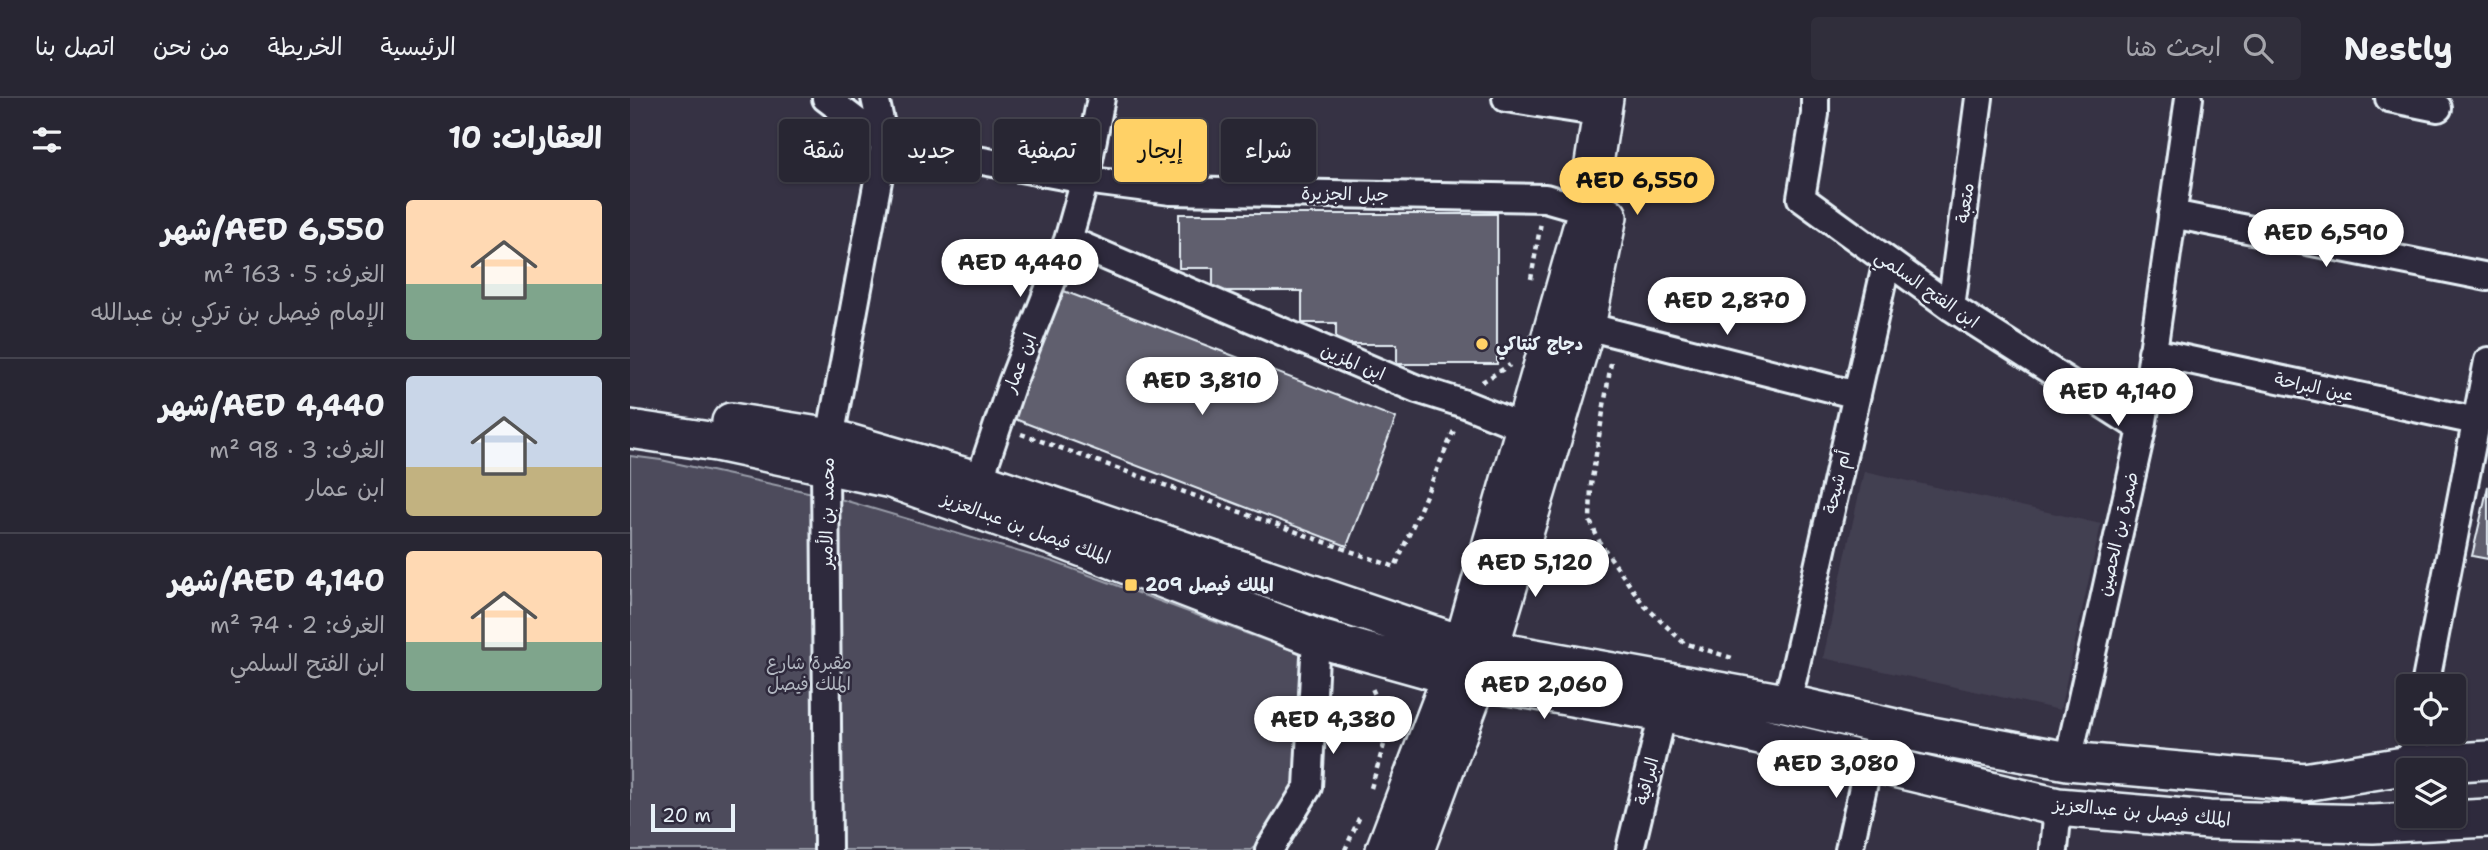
<!DOCTYPE html>
<html lang="ar">
<head>
<meta charset="utf-8">
<style>
	:root { --surface:#282633; --page:#302e3b; --text:#f1f3f6; --muted:#a5a5ac; --line:#44434e; --accent:#ffd166 }
	body { margin:0; font-family:"Shantell Sans","Playpen Sans Arabic",sans-serif; background:var(--page); color:var(--text); direction:rtl; height:100vh; display:flex; flex-direction:column; font-size:26px; white-space:nowrap }
	* { box-sizing:border-box; margin:0 }
	p { font-size:23px; color:var(--muted) }
	.icon { flex:none; width:38px; height:38px; fill:none; stroke:currentColor; stroke-width:2; stroke-linecap:round; stroke-linejoin:round }
	.map { position:relative; flex:1; overflow:hidden; direction:ltr }
	.drawer { display:flex; flex-direction:column; background:var(--surface); width:630px }
	.drawer>* { flex:none }
	.top-card { position:absolute; left:21px; top:21px; width:665px; height:63px; direction:rtl; display:flex; gap:14px }
	.controls { position:absolute; left:1766px; top:576px; display:grid; gap:14px }
	.controls a { display:grid; place-items:center; width:70px; height:70px; border-radius:7px; background:var(--surface); box-shadow:0 2px 5px #0004,0 0 0 2px var(--line); font-size:35px }
	.scale { position:absolute; left:21px; bottom:18px; width:84px; box-sizing:border-box; padding-left:7px; border:4px solid #e8f1f8; border-top:0; font-size:19px; line-height:24px; white-space:nowrap; color:#e8f1f8; -webkit-text-stroke:5px #2f2a3d; paint-order:stroke }
	.price { position:absolute; translate:-50% -60px; padding:0 16px; border-radius:24px; background:#fff; color:#222; font-size:23px; line-height:46px; filter:drop-shadow(0 2px 4px #0008) }
	.price::after { content:''; position:absolute; left:50%; top:42px; width:21px; height:16px; margin-left:-10px; background:inherit; clip-path:polygon(0 0,100% 0,50% 100%) }
	.price.on { background:var(--accent); color:#111 }
	ul { padding:0; list-style:none }
	li { display:flex; align-items:center; gap:21px; height:175px; padding:0 28px }
	li+li { border-top:2px solid var(--line) }
	li span { display:grid; place-items:center; flex:none; width:196px; height:140px; border-radius:7px; color:#555 }
	li>.icon { margin-inline-start:auto }
	span .icon { width:84px; height:84px; fill:#fffc; stroke-width:1 }
	li b { font-size:30px }
	h2 { display:flex; justify-content:space-between; align-items:center; height:84px; padding:0 28px; font-size:30px }
	.chip { padding:0 24px; border-radius:7px; background:var(--surface); box-shadow:0 2px 5px #0004,0 0 0 2px var(--line); font-size:24px; line-height:63px }
	.chip.on { background:var(--accent); color:#111 }
	header { display:flex; align-items:center; gap:42px; box-sizing:border-box; height:98px; padding:0 35px; background:var(--surface); border-bottom:2px solid var(--line) }
	header strong { font-size:33px }
	nav { display:flex; gap:38px; margin-inline-start:auto; font-size:24px }
	.search { width:490px; height:63px; background:var(--page); display:flex; align-items:center; gap:18px; box-sizing:border-box; padding:0 24px; border-radius:7px; color:var(--muted); font-size:26px }
	main { display:flex; flex:1; min-height:0 }
	.map>svg:first-child { display:block }
</style>
</head>
<body>
<header>
<strong>Nestly</strong>
<div class="search"><svg class="icon" aria-label="search" viewBox="0 0 24 24"><circle cx="10" cy="10" r="6"/><path d="M15 15l6 6"/></svg>ابحث هنا</div>
<nav><a>الرئيسية</a><a>الخريطة</a><a>من نحن</a><a>اتصل بنا</a></nav>
</header>
<main>
<div class="map">
<svg width="1858" height="752" viewBox="0 0 1858 752">
	<rect width="100%" height="100%" fill="#363244"/>
	<filter id="ink" filterUnits="userSpaceOnUse"><feTurbulence type="fractalNoise" baseFrequency=".0143" numOctaves="2"/><feDisplacementMap in="SourceGraphic" scale="14" xChannelSelector="R" yChannelSelector="G"/><feConvolveMatrix kernelMatrix="1 2 1 2 8 2 1 2 1" color-interpolation-filters="sRGB"/></filter>
	<g filter="url(#ink)">
		<path fill="#433f51" d="M 1234,373 L 1471,426 L 1430,612 L 1193,560 Z"/>
		<path fill="#4d4b5c" stroke="#9a9eaa" stroke-width="2" d="M 0,358 L 31,362 L 210,401 L 424,464 L 688,562 L 671,703 L 621,752 L 0,752 Z"/>
		<path fill="#605e6e" stroke="#e8f1f8" stroke-width="2" d="M 549,116 L 867,116 L 867,266 L 767,266 L 767,246 L 706,246 L 706,225 L 672,225 L 672,193 L 583,193 L 583,170 L 549,170 Z
			M 426,190 L 766,320 L 717,448 L 377,318 Z
			M 1858,388 L 1858,461 L 1842,458 Z"/>
		<g fill="none" stroke-linecap="round" stroke-linejoin="round">
			<g stroke="#e8f1f8" stroke-width="32">
				<path id="street" d="M 196,0 L 255,45 L 455,82 L 541,93 L 915,100 L 957,112
					M 876,0 L 972,15
					M 1185,0 L 1185,16 L 1171,100 L 1321,209 L 1512,331
					M 1759,0 L 1808,10
					M 1542,116 L 1858,179
					M 438,142 L 787,291 L 835,306 L 895,330
					M 1321,209 L 1349,0
					M 956,228 L 1227,297
					M 1522,254 L 1846,323
					M 344,398 L 382,285 L 438,142 L 455,82 L 471,0
					M 1795,588 L 1858,263
					M 1155,605 L 1163,580 L 1257,163
					M 1438,663 L 1512,331 L 1559,0
					M 1780,667 L 1786,634
					M 198,752 L 195,367 L 255,45 L 245,0
					M 639,752 L 678,689 L 686,540
					M 1000,752 L 1033,615
					M 1219,752 L 1239,662
					M 1424,752 L 1428,709"/>
			</g>
			<g stroke="#e8f1f8" stroke-width="42">
				<path id="secondary" d="M 101,324 L 201,340 L 349,383 L 833,547 L 1155,605 L 1296,637 L 1438,663 L 1674,684 L 1780,667 L 1858,662
					M 0,331 L 86,344 L 261,381 L 422,438 L 686,540 L 822,578 L 1033,615 L 1428,709 L 1579,722 L 1743,726 L 1858,720
					M 755,752 L 833,547 L 957,112 L 974,0
					M 785,752 L 859,552 L 956,228 L 978,118"/>
			</g>
			<path stroke="#e8f1f8" stroke-width="4.5" stroke-dasharray="5 5" stroke-linecap="butt" d="M 901,181 L 911,124
				M 981,265 L 961,387 L 960,423 L 970,445 L 1013,506 L 1054,545 L 1105,561
				M 852,284 L 880,267
				M 391,336 L 765,469 L 825,330
				M 741,690 L 759,630 L 742,590
				M 715,752 L 730,718"/>
			<use href="#street" stroke="#2f2a3d" stroke-width="26"/>
			<use href="#secondary" stroke="#2f2a3d" stroke-width="37"/>
		</g>
	</g>
	<g fill="#ffd166" stroke="#2f2a3d" stroke-width="2.5">
		<circle cx="852" cy="246" r="7"/>
		<rect x="494" y="480" width="14" height="14" rx="3.5"/>
	</g>
	<g text-anchor="middle" stroke-width="5" stroke-linejoin="round" paint-order="stroke">
		<g font-size="18" fill="#e8f1f8" stroke="#2f2a3d">
			<text transform="translate(715 96) rotate(1)" y="6">جبل الجزيرة</text>
			<text transform="translate(1335 105) rotate(-82)" y="6">متعبة</text>
			<text transform="translate(1297 191) rotate(35)" y="6">ابن الفتح السلمي</text>
			<text transform="translate(723 264) rotate(23)" y="6">ابن المزين</text>
			<text transform="translate(390 265) rotate(-69)" y="6">ابن عمار</text>
			<text transform="translate(1684 289) rotate(12)" y="6">عين البراحة</text>
			<text transform="translate(1207 384) rotate(-77)" y="6">أم شيحة</text>
			<text transform="translate(197 415) rotate(-89)" y="6">محمد بن الأمير</text>
			<text transform="translate(396 430) rotate(20)" y="6">الملك فيصل بن عبدالعزيز</text>
			<text transform="translate(1488 436) rotate(-77)" y="6">ضمرة بن الحصين</text>
			<text transform="translate(1017 683) rotate(-76)" y="6">البراقية</text>
			<text transform="translate(1512 714) rotate(5)" y="6">الملك فيصل بن عبدالعزيز</text>
		</g>
		<g font-size="18" font-weight="bold" fill="#e8f1f8" stroke="#2f2a3d" text-anchor="start">
			<text x="866" y="252">دجاج كنتاكي</text>
			<text x="515" y="493">الملك فيصل 209</text>
		</g>
		<g font-size="18" fill="#b2b7c1" stroke="#2f2a3d">
			<text x="179" y="571">مقبرة شارع<tspan x="179" dy="21">الملك فيصل</tspan></text>
		</g>
	</g>
</svg>
<div class="controls">
<a><svg class="icon" aria-label="locate" viewBox="0 0 24 24"><circle cx="12" cy="12" r="6"/><path d="M12 2v4M12 18v4M2 12h4M18 12h4"/></svg></a>
<a><svg class="icon" aria-label="layers" viewBox="0 0 24 24"><path d="M12 4l9 5-9 5-9-5zM3 14l9 5 9-5"/></svg></a>
</div>
<div class="scale">20 m</div>
<b class="price on" style="left:1007px;top:119px">AED 6,550</b>
<b class="price" style="left:1696px;top:171px">AED 6,590</b>
<b class="price" style="left:390px;top:201px">AED 4,440</b>
<b class="price" style="left:1097px;top:239px">AED 2,870</b>
<b class="price" style="left:572px;top:319px">AED 3,810</b>
<b class="price" style="left:1488px;top:330px">AED 4,140</b>
<b class="price" style="left:905px;top:501px">AED 5,120</b>
<b class="price" style="left:914px;top:623px">AED 2,060</b>
<b class="price" style="left:703px;top:658px">AED 4,380</b>
<b class="price" style="left:1206px;top:702px">AED 3,080</b>
<div class="top-card">
<a class="chip">شراء</a>
<a class="chip on">إيجار</a>
<a class="chip">تصفية</a>
<a class="chip">جديد</a>
<a class="chip">شقة</a>
</div>
</div>
<section class="drawer">
<h2>العقارات: 10<svg class="icon" aria-label="filters" viewBox="0 0 24 24"><path d="M4 7h16M4 17h16"/><circle cx="9" cy="7" r="2"/><circle cx="15" cy="17" r="2"/></svg></h2>
<ul>
<li><span style="background:linear-gradient(#ffd9b3 60%,#7fa58c 0)"><svg class="icon" aria-label="home" viewBox="0 0 24 24"><path d="M3 11l9-7 9 7M6 9v11h12V9"/></svg></span><div><b>AED 6,550/شهر</b><p>الغرف: 5 · 163 m²</p><p>الإمام فيصل بن تركي بن عبدالله</p></div></li>
<li><span style="background:linear-gradient(#c9d6e8 65%,#c2b280 0)"><svg class="icon" aria-label="home" viewBox="0 0 24 24"><path d="M3 11l9-7 9 7M6 9v11h12V9"/></svg></span><div><b>AED 4,440/شهر</b><p>الغرف: 3 · 98 m²</p><p>ابن عمار</p></div></li>
<li><span style="background:linear-gradient(#ffd9b3 65%,#7fa58c 0)"><svg class="icon" aria-label="home" viewBox="0 0 24 24"><path d="M3 11l9-7 9 7M6 9v11h12V9"/></svg></span><div><b>AED 4,140/شهر</b><p>الغرف: 2 · 74 m²</p><p>ابن الفتح السلمي</p></div></li>
</ul>
</section>
</main>
</body>
</html>
